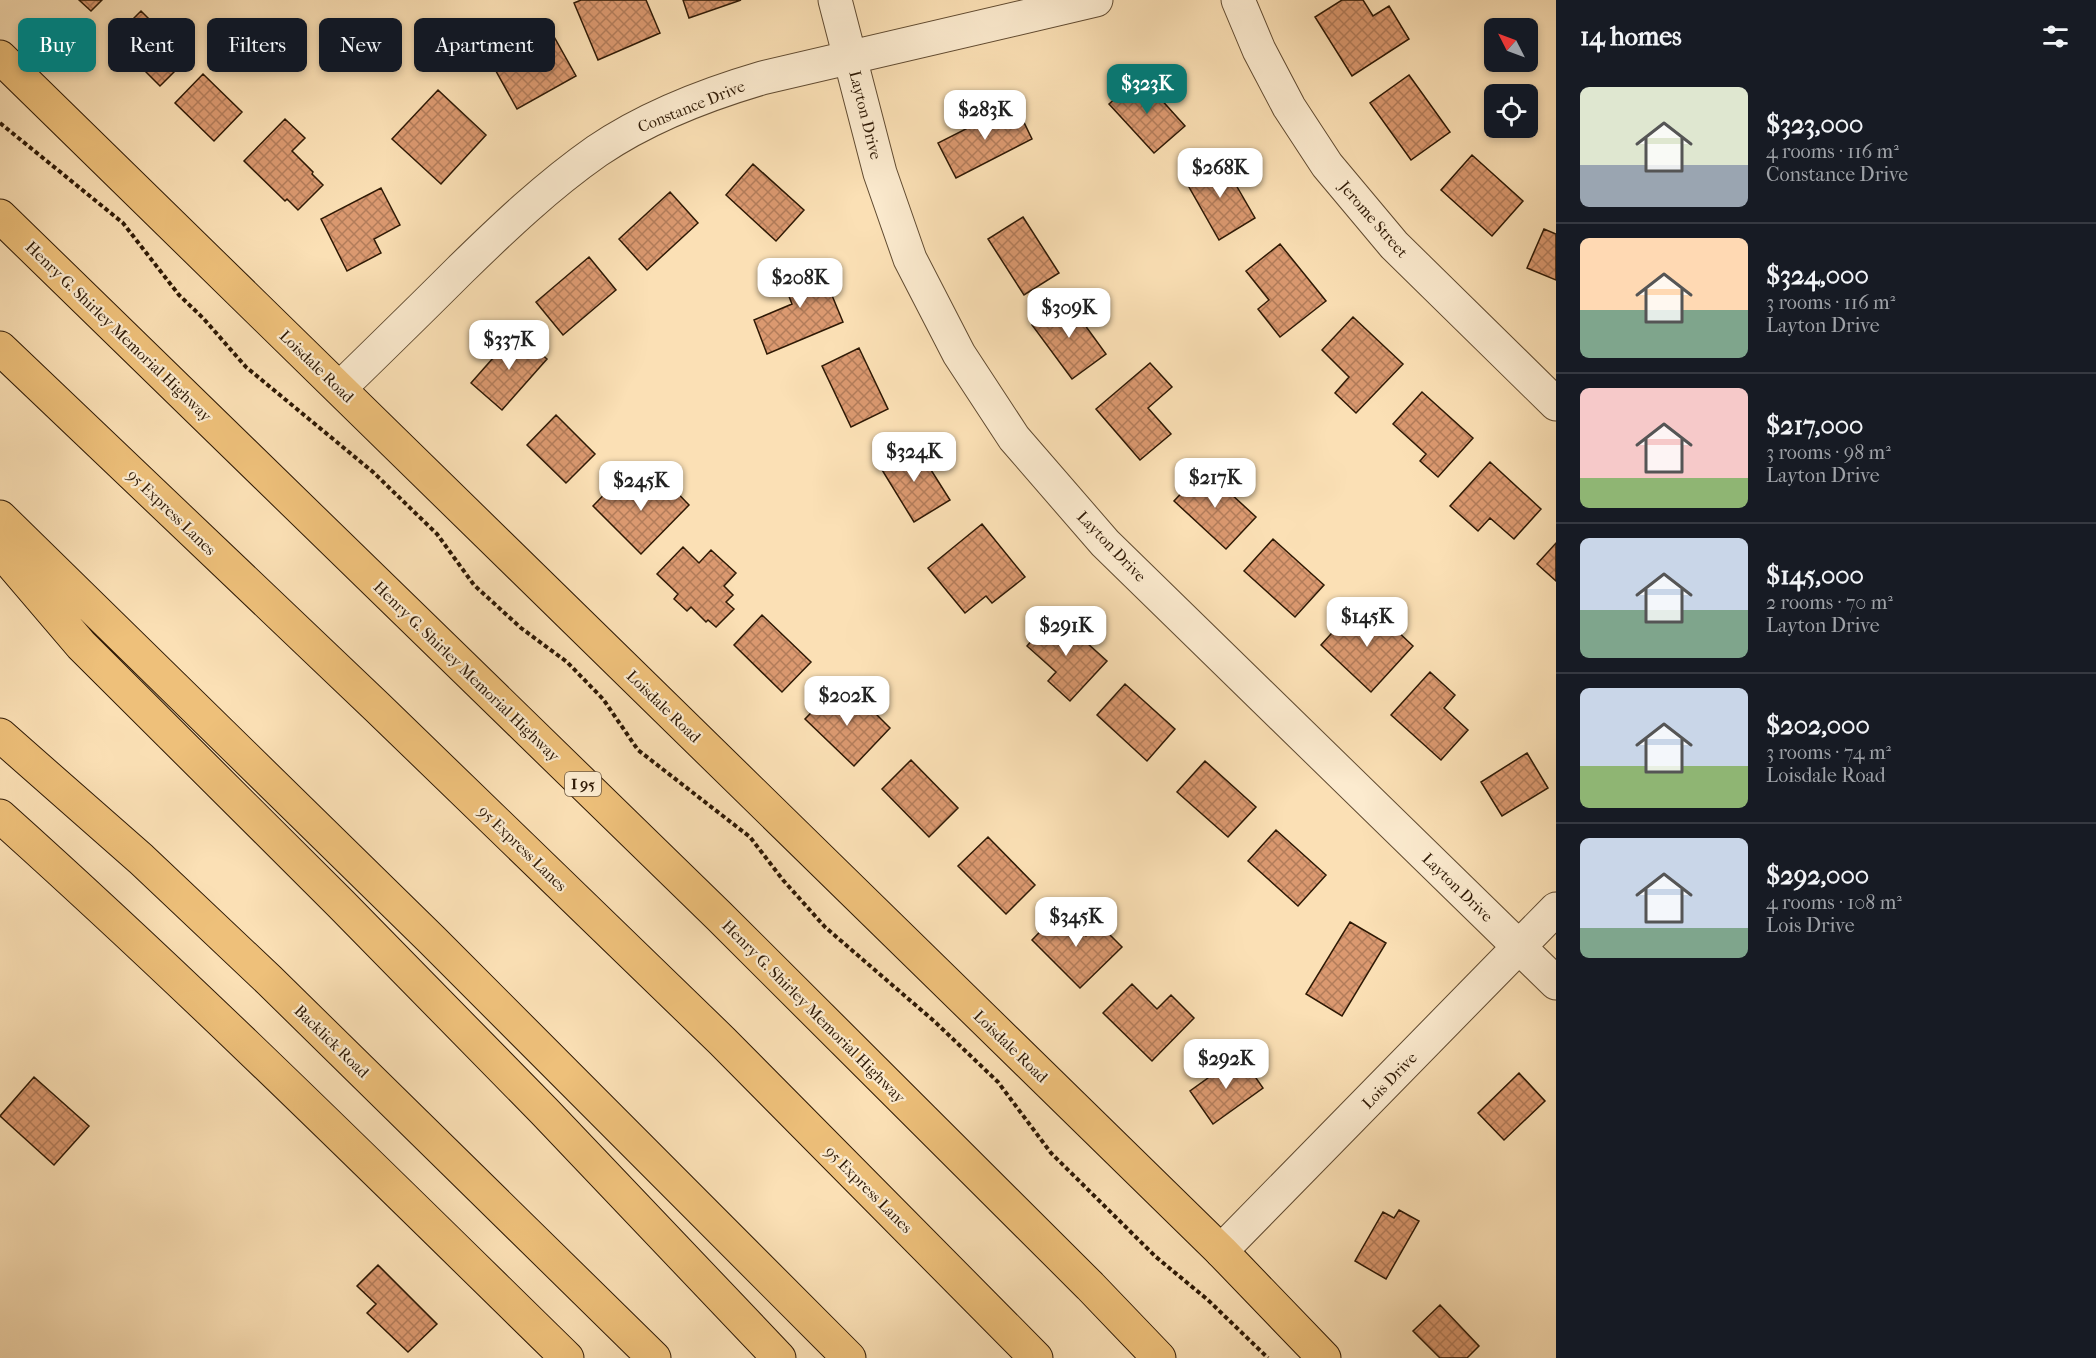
<!DOCTYPE html>
<html lang="en">
<head>
<meta charset="utf-8">
<style>
	:root { --surface:#171b24; --page:#242831; --text:#f1f3f6; --muted:#9ea1a6; --line:#363941; --accent:#0f766e }
	body { margin:0; font-family:"IM FELL French Canon",serif; background:var(--page); color:var(--text); height:100vh; display:flex; flex-direction:column; font-size:22px; white-space:nowrap }
	* { box-sizing:border-box; margin:0 }
	p { font-size:20px; color:var(--muted) }
	.icon { flex:none; width:33px; height:33px; fill:none; stroke:currentColor; stroke-width:2; stroke-linecap:round; stroke-linejoin:round }
	.map { position:relative; flex:1; overflow:hidden }
	.sheet { display:flex; flex-direction:column; background:var(--surface); width:540px }
	.sheet>* { flex:none }
	.hud { position:absolute; left:18px; top:18px; width:570px; height:54px; display:flex; gap:12px }
	.needle { width:39px; rotate:312deg }
	.controls { position:absolute; left:1484px; top:18px; display:grid; gap:12px }
	.controls a { display:grid; place-items:center; width:54px; height:54px; border-radius:9px; background:var(--surface); box-shadow:0 3px 9px #0003; font-size:30px }
	.price { position:absolute; translate:-50% -51px; padding:0 14px; border-radius:12px; background:#fff; color:#222; font-size:20px; line-height:39px; filter:drop-shadow(0 2px 3px #0008) }
	.price::after { content:''; position:absolute; left:50%; top:36px; width:18px; height:14px; margin-left:-9px; background:inherit; clip-path:polygon(0 0,100% 0,50% 100%) }
	.price.active { background:var(--accent); color:#fff }
	ul { padding:0; list-style:none }
	li { display:flex; align-items:center; gap:18px; height:150px; padding:0 24px }
	li+li { border-top:2px solid var(--line) }
	li span { display:grid; place-items:center; flex:none; width:168px; height:120px; border-radius:9px; color:#555 }
	li>.icon { margin-inline-start:auto }
	span .icon { width:72px; height:72px; fill:#fffc; stroke-width:1 }
	li b { font-size:26px }
	h2 { display:flex; justify-content:space-between; align-items:center; height:72px; padding:0 24px; font-size:26px }
	.chip { padding:0 21px; border-radius:9px; background:var(--surface); box-shadow:0 3px 9px #0003; font-size:21px; line-height:54px }
	.chip.active { background:var(--accent); color:#fff }
	main { display:flex; flex:1; min-height:0 }
	.map>svg:first-child { display:block }
</style>
</head>
<body>
<main>
<div class="map">
<svg width="1556" height="1358" viewBox="0 0 1556 1358">
	<defs>
		<pattern id="building-cross-hatch" width="8" height="8" patternUnits="userSpaceOnUse" patternTransform="scale(1.5)"><rect width="8" height="8" fill="#db9970"/><path d="M0 0l8 8M0 8l8-8" fill="none" stroke="#b27c5a"/></pattern>
	</defs>
	<rect width="100%" height="100%" fill="#fbe0b5"/>
	<filter id="stains"><feTurbulence type="fractalNoise" baseFrequency=".00333" numOctaves="4"/><feColorMatrix values="0 0 0 0 .2 0 0 0 0 .09 0 0 0 0 .02 0 0 0 .5 -.17"/></filter>
	<radialGradient id="worn" r=".72"><stop offset=".6" stop-color="#630" stop-opacity="0"/><stop offset="1" stop-color="#630" stop-opacity=".3"/></radialGradient>
	<path fill="url(#building-cross-hatch)" stroke="#2e1905" stroke-width="1.5" d="M 79,0 L 102,0 L 91,11 Z
		M 581,0 L 646,0 L 660,33 L 598,60 L 574,3 Z
		M 683,0 L 741,0 L 689,18 Z
		M 1342,0 L 1363,0 L 1373,16 L 1389,6 L 1409,39 L 1352,76 L 1315,17 Z
		M 141,11 L 188,58 L 160,86 L 113,39 Z
		M 517,24 L 525,39 L 548,26 L 576,76 L 517,109 L 481,44 Z
		M 203,74 L 242,112 L 214,141 L 175,103 Z
		M 1409,75 L 1450,132 L 1411,160 L 1370,103 Z
		M 1140,76 L 1185,126 L 1154,153 L 1109,104 Z
		M 438,90 L 486,135 L 441,184 L 392,139 Z
		M 1015,104 L 1032,139 L 956,178 L 938,143 Z
		M 285,119 L 305,138 L 292,151 L 313,172 L 312,174 L 323,185 L 298,210 L 287,199 L 285,201 L 244,161 Z
		M 1472,155 L 1523,201 L 1492,236 L 1441,190 Z
		M 1221,159 L 1255,218 L 1219,240 L 1185,180 Z
		M 753,164 L 804,210 L 776,241 L 726,195 Z
		M 381,188 L 400,225 L 374,239 L 381,253 L 347,271 L 321,219 Z
		M 670,192 L 698,223 L 647,270 L 619,239 Z
		M 1023,217 L 1059,273 L 1024,295 L 988,239 Z
		M 1544,229 L 1556,234 L 1556,280 L 1527,268 Z
		M 1280,244 L 1326,301 L 1280,337 L 1258,309 L 1269,300 L 1246,271 Z
		M 589,257 L 616,290 L 563,335 L 536,302 Z
		M 817,259 L 843,322 L 767,354 L 754,320 L 792,304 L 780,274 Z
		M 1066,299 L 1106,354 L 1072,379 L 1032,325 Z
		M 1353,317 L 1403,364 L 1356,413 L 1335,393 L 1349,377 L 1322,350 Z
		M 516,332 L 547,359 L 502,410 L 471,383 Z
		M 859,348 L 888,409 L 851,427 L 822,366 Z
		M 1150,363 L 1172,387 L 1148,408 L 1171,434 L 1140,460 L 1096,409 Z
		M 1422,392 L 1473,438 L 1438,477 L 1420,461 L 1426,454 L 1393,424 Z
		M 556,415 L 595,454 L 566,483 L 527,445 Z
		M 914,443 L 950,500 L 914,522 L 879,465 Z
		M 1490,462 L 1541,509 L 1514,539 L 1490,518 L 1478,531 L 1450,506 Z
		M 1204,469 L 1256,517 L 1226,549 L 1174,501 Z
		M 621,477 L 643,498 L 663,478 L 689,505 L 641,554 L 593,506 Z
		M 982,524 L 1025,577 L 992,603 L 986,596 L 965,613 L 928,568 Z
		M 1273,539 L 1324,585 L 1295,617 L 1244,571 Z
		M 1556,543 L 1556,581 L 1537,564 Z
		M 683,547 L 699,563 L 711,550 L 736,573 L 724,586 L 733,595 L 726,602 L 734,609 L 716,627 L 708,620 L 706,622 L 691,607 L 687,611 L 674,599 L 678,594 L 657,574 Z
		M 1375,610 L 1413,646 L 1371,692 L 1321,645 L 1350,613 L 1362,624 Z
		M 1055,614 L 1107,661 L 1070,701 L 1048,681 L 1056,672 L 1027,646 Z
		M 762,615 L 811,662 L 782,692 L 734,645 Z
		M 1430,672 L 1455,695 L 1444,708 L 1468,730 L 1441,760 L 1391,715 Z
		M 1125,684 L 1175,729 L 1147,761 L 1097,715 Z
		M 834,689 L 860,714 L 868,706 L 890,728 L 854,766 L 805,719 Z
		M 1527,753 L 1548,788 L 1502,816 L 1481,782 Z
		M 911,760 L 958,808 L 929,837 L 882,789 Z
		M 1205,761 L 1256,807 L 1228,837 L 1177,792 Z
		M 1276,830 L 1326,875 L 1298,906 L 1248,861 Z
		M 988,837 L 1035,885 L 1006,914 L 958,866 Z
		M 1060,911 L 1086,936 L 1099,924 L 1122,947 L 1080,988 L 1032,940 Z
		M 1350,922 L 1386,943 L 1342,1016 L 1306,994 Z
		M 1132,984 L 1157,1009 L 1171,995 L 1194,1018 L 1152,1061 L 1103,1013 Z
		M 1240,1055 L 1263,1088 L 1213,1124 L 1190,1091 Z
		M 1519,1073 L 1545,1101 L 1504,1140 L 1478,1113 Z
		M 34,1077 L 89,1126 L 54,1165 L 0,1116 Z
		M 1399,1210 L 1419,1221 L 1386,1279 L 1355,1261 L 1383,1212 L 1394,1218 Z
		M 378,1265 L 437,1324 L 408,1352 L 367,1313 L 376,1304 L 357,1286 Z
		M 1440,1305 L 1479,1346 L 1467,1358 L 1440,1358 L 1413,1331 Z"/>
	<g fill="none" stroke-linecap="round" stroke-linejoin="round">
		<g stroke="#614b31" stroke-width="35">
			<path id="minor" d="M 835,0 L 880,173 L 910,259 L 959,354 L 1014,438 L 1105,543 L 1556,983
				M 1238,0 L 1259,50 L 1289,107 L 1327,165 L 1394,245 L 1556,404
				M 340,388 C 380,349 420,310 460,270 C 503,228 547,186 597,151 C 647,117 704,95 762,78 L 1096,0
				M 1221,1251 L 1556,909"/>
		</g>
		<g stroke="#2e1905" stroke-width="35">
			<path id="major" d="M 0,57 L 1221,1251 L 1324,1358
				M 0,735 L 141,859 L 269,980 L 654,1358
				M 0,816 C 195,991 380,1175 567,1358"/>
		</g>
		<g stroke="#2e1905" stroke-width="35">
			<path id="highway" d="M 0,216 L 719,916 L 1090,1286 L 1159,1358
				M 0,348 L 377,707 L 722,1041 L 1036,1358
				M 0,517 L 432,940 L 849,1358
				M 0,550 L 81,645 L 341,904 L 544,1111 L 779,1358"/>
		</g>
		<path stroke="#2e1905" stroke-width="4" stroke-dasharray="4.5 3" stroke-linecap="butt" d="M 0,123 L 123,223 L 179,295 L 203,318 L 246,367 L 373,472 L 437,534 L 474,585 L 521,628 L 567,662 L 603,699 L 638,750 L 750,837 L 783,880 L 825,927 L 934,1021 L 998,1082 L 1051,1153 L 1156,1257 L 1208,1300 L 1268,1358"/>
		<use href="#minor" stroke="#fcebcf" stroke-width="33"/>
		<use href="#major" stroke="#eec07a" stroke-width="33"/>
		<use href="#highway" stroke="#eec07a" stroke-width="33"/>
	</g>
	<g text-anchor="middle" stroke-width="4.5" stroke-linejoin="round" paint-order="stroke">
		<rect fill="#fcebcf" stroke="#6c5842" stroke-width="1.5" x="565" y="772" width="36" height="24" rx="4.5"/>
		<g font-size="15" font-weight="bold" fill="#2e1905">
			<text x="583" y="789">I 95</text>
		</g>
		<g font-size="16" fill="#2e1905" stroke="#fcebcf">
			<text transform="translate(691 106) rotate(-22)" y="6">Constance Drive</text>
			<text transform="translate(866 115) rotate(76)" y="6">Layton Drive</text>
			<text transform="translate(1374 219) rotate(49)" y="6">Jerome Street</text>
			<text transform="translate(119 331) rotate(44)" y="6">Henry G. Shirley Memorial Highway</text>
			<text transform="translate(317 366) rotate(44)" y="6">Loisdale Road</text>
			<text transform="translate(172 512) rotate(44)" y="6">95 Express Lanes</text>
			<text transform="translate(1112 546) rotate(46)" y="6">Layton Drive</text>
			<text transform="translate(467 671) rotate(44)" y="6">Henry G. Shirley Memorial Highway</text>
			<text transform="translate(664 706) rotate(44)" y="6">Loisdale Road</text>
			<text transform="translate(523 848) rotate(44)" y="6">95 Express Lanes</text>
			<text transform="translate(1458 887) rotate(44)" y="6">Layton Drive</text>
			<text transform="translate(814 1011) rotate(45)" y="6">Henry G. Shirley Memorial Highway</text>
			<text transform="translate(332 1041) rotate(44)" y="6">Backlick Road</text>
			<text transform="translate(1011 1046) rotate(44)" y="6">Loisdale Road</text>
			<text transform="translate(1389 1080) rotate(-46)" y="6">Lois Drive</text>
			<text transform="translate(869 1189) rotate(45)" y="6">95 Express Lanes</text>
		</g>
	</g>
	<rect width="100%" height="100%" filter="url(#stains)"/>
	<rect width="100%" height="100%" fill="url(#worn)"/>
</svg>
<div class="controls">
<a><svg class="needle" viewBox="-14 -14 28 28"><path d="M0-13l5 13h-10z" fill="#e53935"/><path d="M0 13l5-13h-10z" fill="#9ea1a6"/></svg></a>
<a><svg class="icon" aria-label="locate" viewBox="0 0 24 24"><circle cx="12" cy="12" r="6"/><path d="M12 2v4M12 18v4M2 12h4M18 12h4"/></svg></a>
</div>
<b class="price active" style="left:1147px;top:115px">$323K</b>
<b class="price" style="left:985px;top:141px">$283K</b>
<b class="price" style="left:1220px;top:199px">$268K</b>
<b class="price" style="left:800px;top:309px">$208K</b>
<b class="price" style="left:1069px;top:339px">$309K</b>
<b class="price" style="left:509px;top:371px">$337K</b>
<b class="price" style="left:914px;top:483px">$324K</b>
<b class="price" style="left:1215px;top:509px">$217K</b>
<b class="price" style="left:641px;top:512px">$245K</b>
<b class="price" style="left:1367px;top:648px">$145K</b>
<b class="price" style="left:1066px;top:657px">$291K</b>
<b class="price" style="left:847px;top:727px">$202K</b>
<b class="price" style="left:1076px;top:948px">$345K</b>
<b class="price" style="left:1226px;top:1090px">$292K</b>
<div class="hud">
<a class="chip active">Buy</a>
<a class="chip">Rent</a>
<a class="chip">Filters</a>
<a class="chip">New</a>
<a class="chip">Apartment</a>
</div>
</div>
<section class="sheet">
<h2>14 homes<svg class="icon" aria-label="filters" viewBox="0 0 24 24"><path d="M4 7h16M4 17h16"/><circle cx="9" cy="7" r="2"/><circle cx="15" cy="17" r="2"/></svg></h2>
<ul>
<li><span style="background:linear-gradient(#dfe7d0 65%,#9aa5b1 0)"><svg class="icon" aria-label="home" viewBox="0 0 24 24"><path d="M3 11l9-7 9 7M6 9v11h12V9"/></svg></span><div><b>$323,000</b><p>4 rooms · 116 m²</p><p>Constance Drive</p></div></li>
<li><span style="background:linear-gradient(#ffd9b3 60%,#7fa58c 0)"><svg class="icon" aria-label="home" viewBox="0 0 24 24"><path d="M3 11l9-7 9 7M6 9v11h12V9"/></svg></span><div><b>$324,000</b><p>3 rooms · 116 m²</p><p>Layton Drive</p></div></li>
<li><span style="background:linear-gradient(#f6c9c9 75%,#8fb573 0)"><svg class="icon" aria-label="home" viewBox="0 0 24 24"><path d="M3 11l9-7 9 7M6 9v11h12V9"/></svg></span><div><b>$217,000</b><p>3 rooms · 98 m²</p><p>Layton Drive</p></div></li>
<li><span style="background:linear-gradient(#c9d6e8 60%,#7fa58c 0)"><svg class="icon" aria-label="home" viewBox="0 0 24 24"><path d="M3 11l9-7 9 7M6 9v11h12V9"/></svg></span><div><b>$145,000</b><p>2 rooms · 70 m²</p><p>Layton Drive</p></div></li>
<li><span style="background:linear-gradient(#c9d6e8 65%,#8fb573 0)"><svg class="icon" aria-label="home" viewBox="0 0 24 24"><path d="M3 11l9-7 9 7M6 9v11h12V9"/></svg></span><div><b>$202,000</b><p>3 rooms · 74 m²</p><p>Loisdale Road</p></div></li>
<li><span style="background:linear-gradient(#c9d6e8 75%,#7fa58c 0)"><svg class="icon" aria-label="home" viewBox="0 0 24 24"><path d="M3 11l9-7 9 7M6 9v11h12V9"/></svg></span><div><b>$292,000</b><p>4 rooms · 108 m²</p><p>Lois Drive</p></div></li>
</ul>
</section>
</main>
</body>
</html>
